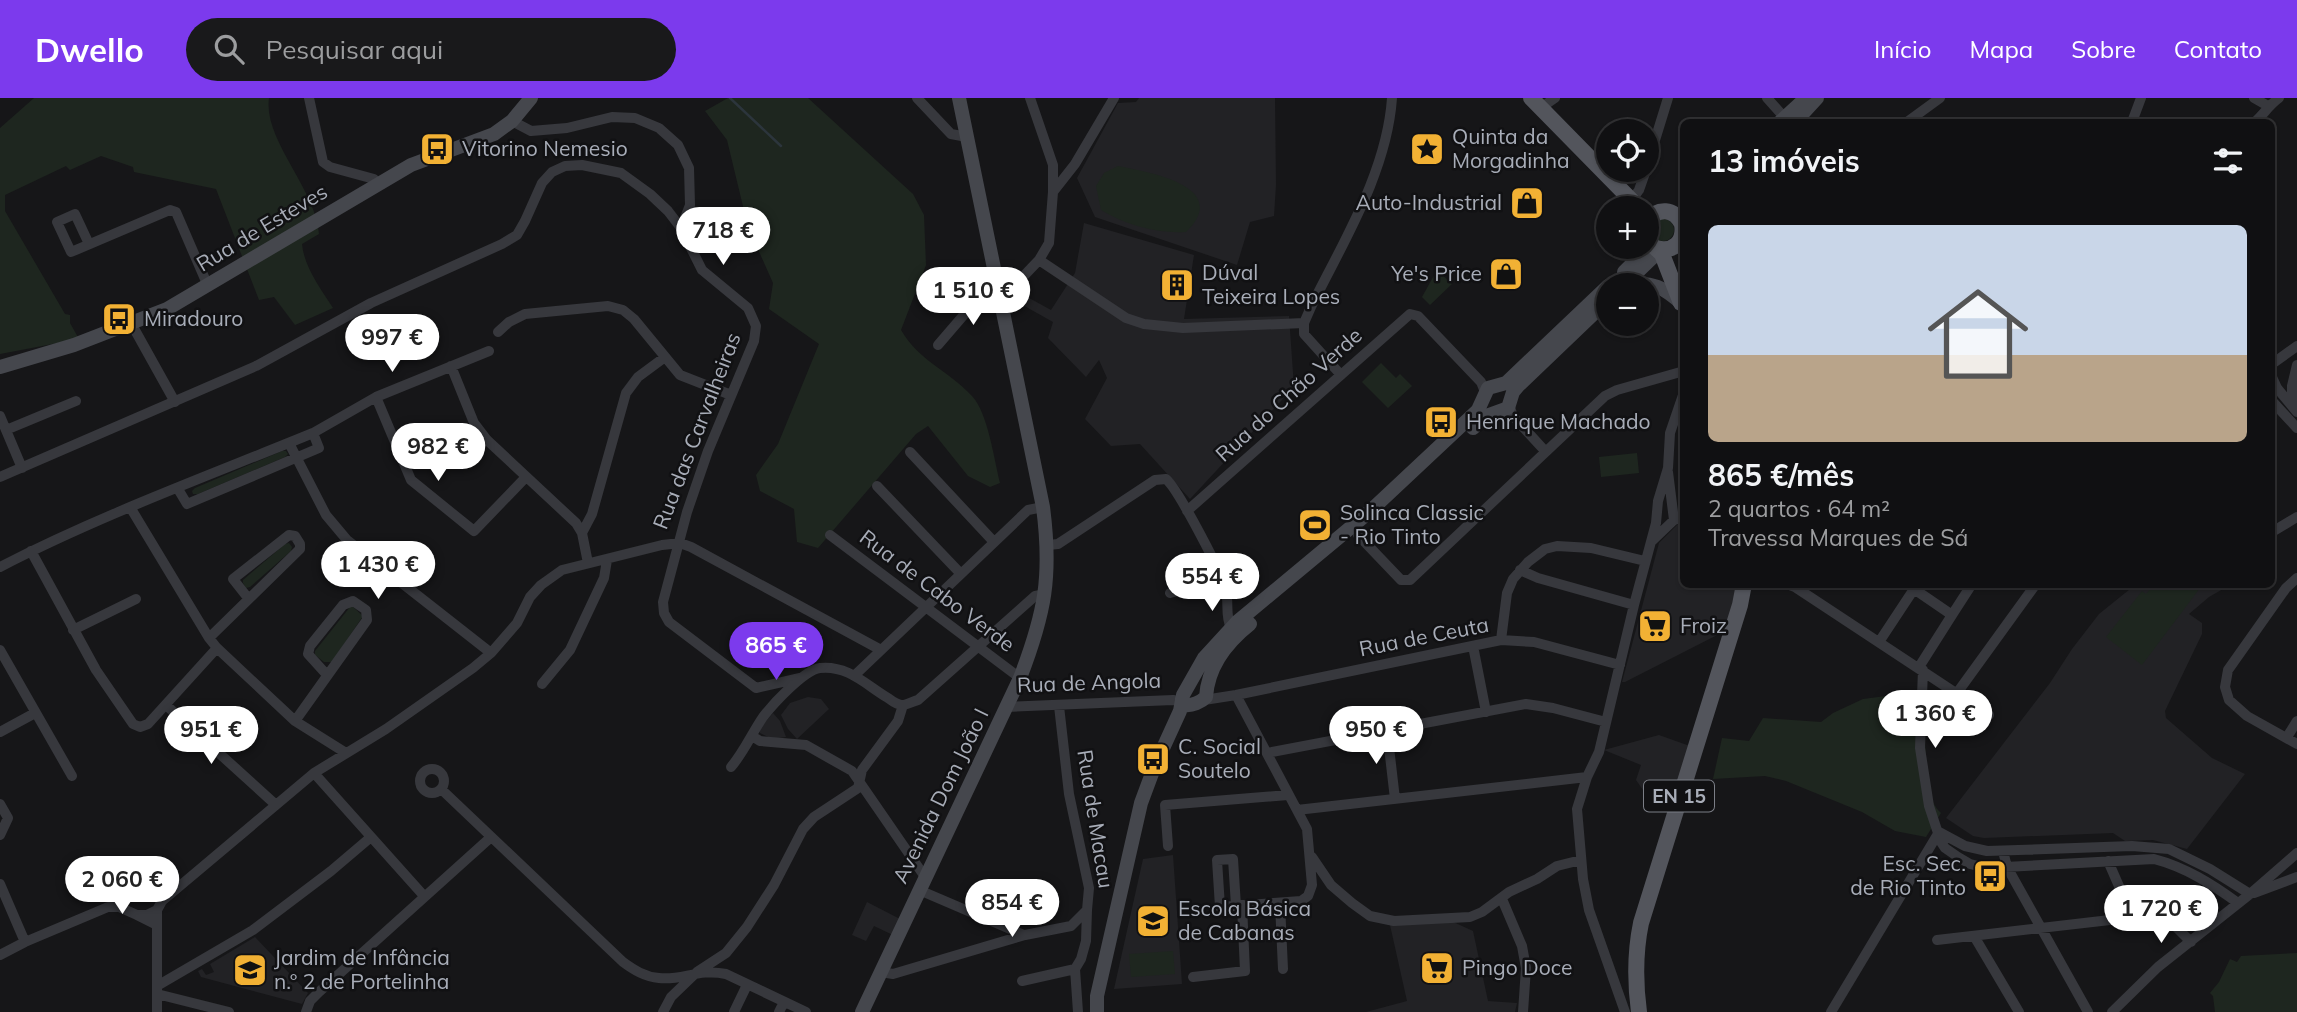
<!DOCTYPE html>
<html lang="pt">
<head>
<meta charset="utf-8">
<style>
	:root { --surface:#101012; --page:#19191b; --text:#f1f3f6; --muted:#9c9d9f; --line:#303032; --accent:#7c3aed }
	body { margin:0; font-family:Mulish,sans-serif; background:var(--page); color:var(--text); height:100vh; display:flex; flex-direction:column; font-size:26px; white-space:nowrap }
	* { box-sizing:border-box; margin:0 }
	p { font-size:23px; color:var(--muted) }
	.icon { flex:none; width:38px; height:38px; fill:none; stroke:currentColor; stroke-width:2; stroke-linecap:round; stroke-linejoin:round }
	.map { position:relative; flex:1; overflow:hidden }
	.panel { position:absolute; left:1680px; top:21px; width:595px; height:469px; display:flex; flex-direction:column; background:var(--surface); border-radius:10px; box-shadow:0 2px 5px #0004,0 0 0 2px var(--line) }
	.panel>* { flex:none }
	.fabs { position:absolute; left:1596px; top:21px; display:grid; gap:14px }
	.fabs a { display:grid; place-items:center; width:63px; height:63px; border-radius:50%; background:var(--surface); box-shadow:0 2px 5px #0004,0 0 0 2px var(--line); font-size:35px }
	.price { position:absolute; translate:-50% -60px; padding:0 16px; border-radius:24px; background:#fff; color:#222; font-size:23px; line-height:46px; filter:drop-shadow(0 2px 4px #0008) }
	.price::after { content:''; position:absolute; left:50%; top:42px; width:21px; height:16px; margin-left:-10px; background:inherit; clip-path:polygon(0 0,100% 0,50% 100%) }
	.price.current { background:var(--accent); color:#fff }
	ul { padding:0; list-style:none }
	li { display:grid; align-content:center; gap:14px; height:371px; padding:0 28px }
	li+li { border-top:2px solid var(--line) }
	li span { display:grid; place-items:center; height:217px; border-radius:10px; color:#555 }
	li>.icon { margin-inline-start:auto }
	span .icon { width:126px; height:126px; fill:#fffc; stroke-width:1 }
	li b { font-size:30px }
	h2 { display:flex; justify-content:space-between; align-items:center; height:84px; padding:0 28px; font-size:30px }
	header { display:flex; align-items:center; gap:42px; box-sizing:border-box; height:98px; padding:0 35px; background:var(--accent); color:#fff }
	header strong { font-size:33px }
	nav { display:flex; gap:38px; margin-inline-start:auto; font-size:24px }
	.search { width:490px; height:63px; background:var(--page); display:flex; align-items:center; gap:18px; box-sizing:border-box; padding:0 24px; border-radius:38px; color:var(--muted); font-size:26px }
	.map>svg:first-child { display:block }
</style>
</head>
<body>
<header>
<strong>Dwello</strong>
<div class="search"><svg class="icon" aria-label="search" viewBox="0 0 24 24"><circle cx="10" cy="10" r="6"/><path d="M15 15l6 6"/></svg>Pesquisar aqui</div>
<nav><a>Início</a><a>Mapa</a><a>Sobre</a><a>Contato</a></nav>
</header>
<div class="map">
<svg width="2297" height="914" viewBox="0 0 2297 914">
	<rect width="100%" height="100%" fill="#161618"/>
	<path fill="#222225" d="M 1139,0 L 1275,0 L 1276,87 L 1274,118 L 1250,124 L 1237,167 L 1095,119 L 1077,80 L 1118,5 L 1136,4 Z
		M 1084,125 L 1194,157 L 1184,221 L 1289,218 L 1294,289 L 1190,401 L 1140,346 L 1111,348 L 1085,321 L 1107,280 L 1099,262 L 1086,279 L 1048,240 L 1053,224 L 1014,202 L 1020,195 L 1051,212 L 1075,175 Z
		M 1682,422 L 1684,486 L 1737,487 L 1729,531 L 1625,584 L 1622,584 L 1659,445 Z
		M 2135,487 L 2218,487 L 2223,491 L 2209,499 L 2189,516 L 2202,525 L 2202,536 L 2165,613 L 2166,620 L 2212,660 L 2245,676 L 2187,751 L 2153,742 L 2125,743 L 2113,735 L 1984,740 L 1973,738 L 1946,720 L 2050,585 L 2072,551 L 2099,516 Z
		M 808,599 L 821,601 L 829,611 L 797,641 L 788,631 L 781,617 L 790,605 Z
		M 773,615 L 780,623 L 786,639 L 772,641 L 760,635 L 759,631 Z
		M 1659,637 L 1687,647 L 1694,644 L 1678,695 L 1651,689 L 1643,692 L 1636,682 L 1641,667 L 1604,652 Z
		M 1173,757 L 1182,886 L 1114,891 L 1143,761 Z
		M 867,804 L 900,821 L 893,837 L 874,828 L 866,843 L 852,837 Z
		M 1451,823 L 1473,833 L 1488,903 L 1517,905 L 1515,914 L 1366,914 L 1407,903 L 1390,827 Z
		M 255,839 L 308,895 L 302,906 L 201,879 L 198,873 L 202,871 L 206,877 L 214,874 L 210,866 Z"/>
	<path fill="#1e261f" d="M 34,0 L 269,0 C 263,42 316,91 319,136 L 302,146 C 304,169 321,191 333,210 L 295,227 L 274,199 L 259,202 L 216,91 L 134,74 L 133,69 L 101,58 L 70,72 L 66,68 L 5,97 L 5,113 L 65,216 L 70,217 L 70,225 L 79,241 L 0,256 L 0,30 Z
		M 728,0 L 808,0 L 913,96 L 924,117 L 926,167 L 901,232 C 919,263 949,273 972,298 C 988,315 994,361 1000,385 L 990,389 L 968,378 L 928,328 L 916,336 L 818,450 L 797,444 L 794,411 L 760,393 L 756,377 L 778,346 L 819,246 L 769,211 L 773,185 L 748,129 L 727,42 L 705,13 Z
		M 1118,68 C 1148,74 1233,88 1186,134 C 1159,136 1125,127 1101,112 L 1096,88 L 1104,75 Z
		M1652 132a11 11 0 1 1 22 0a11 11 0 1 1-22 0Z
		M 1437,172 L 1452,186 L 1430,207 L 1422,199 Z
		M 1381,265 L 1396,280 L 1400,276 L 1412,288 L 1388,310 L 1362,284 Z
		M 282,353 L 286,353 L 288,356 L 285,359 L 198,396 L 193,396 L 192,393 L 195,390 Z
		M 1637,355 L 1639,375 L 1601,379 L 1599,359 Z
		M 289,445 L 292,449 L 291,453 L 250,489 L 246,490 L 243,485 L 243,482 L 285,446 Z
		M 2203,486 L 2142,567 L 2106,539 L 2142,493 L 2146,496 L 2154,487 Z
		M 350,509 L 353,509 L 363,518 L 361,521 L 332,564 L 324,564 L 315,557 L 315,553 Z
		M 1916,594 L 1916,642 L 1925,645 C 1927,665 1924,700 1941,715 L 1926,739 L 1895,733 L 1862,714 L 1786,683 L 1765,678 L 1713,681 L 1722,640 L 1749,643 L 1763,620 L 1821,624 L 1833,615 L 1863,601 Z
		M 1173,853 L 1175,876 L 1131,879 L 1129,856 Z
		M 2297,855 L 2297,914 L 2215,914 L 2213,898 L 2210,895 L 2219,884 L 2230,861 L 2237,864 L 2241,858 Z"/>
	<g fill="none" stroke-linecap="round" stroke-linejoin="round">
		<path stroke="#2c353c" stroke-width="2.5" d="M 730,0 L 781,48"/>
		<path stroke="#37383d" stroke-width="10" d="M 309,0 L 323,64 L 330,69 L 374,81 L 376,85
			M 917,0 L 951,36 L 967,39
			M 1030,0 L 1053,67 L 1053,94
			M 1767,0 L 1785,20 L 1786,24
			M 2254,0 L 2268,8
			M 1542,9 L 1555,0
			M 512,23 L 531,33 L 567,30 L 612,19 L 635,20 L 659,30 L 678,47 L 689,70 L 690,107 L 681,130
			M 1907,24 L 1940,0
			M 2132,24 L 2141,0
			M 2255,24 C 2264,16 2269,7 2279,0
			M 1647,68 L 1668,0
			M 1632,102 L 1639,92 L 1646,72
			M 89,146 L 75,116 L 57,124 L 71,154 L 170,112 L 176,114 L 208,188
			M 1039,162 L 1126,220 L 1144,226 L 1183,230 L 1304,225
			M 1017,185 L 1039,162 L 1049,145 L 1053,94 L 1075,66 L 1114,0
			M 131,225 L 175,304
			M 498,234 L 509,224 L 525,216 L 608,208 L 623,212 L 634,221 L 680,277 L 731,297
			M 938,247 L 987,190 L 1017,185 L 1001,205
			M 2272,266 L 2297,248
			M 2297,267 L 2292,288 L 2292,308 L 2297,314
			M 451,268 L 474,325 L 487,342 L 576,425 L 582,435 L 588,465
			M 1341,277 L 1304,236 L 1304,225 L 1311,209 C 1343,144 1387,74 1392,0
			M 2272,279 L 2277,290 L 2292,308
			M 376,299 L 411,382 L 474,433 L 526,379
			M 2272,303 L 2297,330
			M 1509,307 L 1513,318 L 1545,353
			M 0,318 L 22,370
			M 6,332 L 76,303
			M 313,335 L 376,299 L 489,253
			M 289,345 L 326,417 L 347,442 L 491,555
			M 910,354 L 994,444
			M 1668,374 L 1674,422
			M 0,379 L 256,268 L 371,205 L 502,146 L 517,137 L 525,123 L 542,85 L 552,74 L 565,68 L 582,67 L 621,75 L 650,96 L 668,113 L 681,130 L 702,172 L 748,210 L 756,228 L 754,243 L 708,353 L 687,414 L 663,504 L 664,515 L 669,524 L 756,590 L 800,580
			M 877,388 L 961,476
			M 130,409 L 209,540 L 217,550 L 295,623 L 346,655
			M 1187,413 L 1410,216 L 1418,218 L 1481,284 L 1485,294
			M 2272,434 L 2297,419
			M 582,435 L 592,416 L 626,295 L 638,279 L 665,259
			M 830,437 L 1020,580
			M 1358,437 L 1401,482 L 1410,482 L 1605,298 L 1617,292 L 1684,273
			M 1652,443 L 1674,422 L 1684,418
			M 1048,447 L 1058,446 L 1155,382 L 1166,381 C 1178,391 1223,477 1226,492 C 1229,505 1225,518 1231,530
			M 31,453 L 96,572 L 133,626 L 140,629 L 148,626 L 217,550
			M 0,469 C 101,417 208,378 313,335 L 319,350 L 187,406 L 178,391
			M 1520,472 L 1538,480 L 1634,507
			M 2297,480 L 2286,490 L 2228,572 L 2225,589 L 2229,602 L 2247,618 L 2297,646
			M 1787,486 L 1795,489 L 1989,617
			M 1170,495 L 1207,485 L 1226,490
			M 1952,517 L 1972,486
			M 73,532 L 136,501
			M 209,540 L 300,451 L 300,446 L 295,438 L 289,437 L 233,481 L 248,500
			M 1501,542 L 1507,495 L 1513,481 L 1528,464 L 1545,451 L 1557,448 L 1591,450 L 1645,463
			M 1879,544 L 1914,491 L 1952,517 L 1919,569
			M 1473,548 L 1486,614
			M 0,552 L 72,678
			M 1923,572 L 1920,650 L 1929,708 L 1941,744 L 1945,750 L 1958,759 L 1970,766 L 1986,770 L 2154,761 C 2185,769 2212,786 2238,805
			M 855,577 L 1028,412 L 1043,409
			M 542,586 L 570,552 L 604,480 L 607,462
			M 1957,595 L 2036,486
			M 1236,597 L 1307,731 L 1312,787 L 1308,798 L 1301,803 L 1220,809 L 1217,762 L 1233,761 L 1236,808
			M 1204,602 L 1236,597 L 1501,542 L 1534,544 L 1620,567
			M 166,607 L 276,707
			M 1007,609 L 1173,602 L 1183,604
			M 295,623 L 367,522 L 366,512 L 353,503 L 343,507 L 310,548 L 308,556 L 327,577
			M 1387,632 L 1395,701
			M 0,634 L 35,615
			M 752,638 L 760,643 L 806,647 L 852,673 L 925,779
			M 2287,639 L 2297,623
			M 1267,655 L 1526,606 L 1553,610 L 1606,624
			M 731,669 C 744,654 752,635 763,619 C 773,606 804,572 820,570 C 848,567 866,587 888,600 C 892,603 897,607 902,607 C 907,607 913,603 918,602 L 1035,498 L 1046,496
			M420 683a12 12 0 1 1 24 0a12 12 0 1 1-24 0Z
			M 314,675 L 424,798
			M 441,691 L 623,864 C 634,872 645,879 659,880 C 682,883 698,870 726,876 L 806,914
			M 0,706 L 8,720 L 0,737
			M 1297,712 L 1587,679
			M 1939,734 L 1965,748 L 1987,753 L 2132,748 L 2169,751 L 2210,771 L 2250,796
			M 1168,748 L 1165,707 L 1288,697
			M 2003,753 L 2007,769 L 2088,914
			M 1312,759 L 1331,787 L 1352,805 L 1370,818 L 1394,823 L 1470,819 L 1482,814 L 1509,794 L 1537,781 L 1557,768 L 1581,762
			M 2108,763 L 2122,795 L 2129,804 L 2144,814 L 2168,821 L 2191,844
			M 0,786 L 25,844
			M 919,792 L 1024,837
			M 2254,795 L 2297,779
			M 1502,801 L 1522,848 L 1526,870 L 1523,914
			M 1280,806 L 1283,871
			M 157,827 L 137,817 L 147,817 L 157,812
			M 1974,838 L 2019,914
			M 1937,842 L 2110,822
			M 0,857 L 25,844 L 108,809 L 119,809 L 137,817
			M 881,874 L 893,876 L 1025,837 L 1071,828 L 1087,812 L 1089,790 L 1069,696 L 1059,608
			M 1193,879 L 1245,873 L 1242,807
			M 1022,883 L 1075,871
			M 157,888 L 253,832 L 331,773 L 371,739
			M 157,896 L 229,914
			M 157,914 L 157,812 L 162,803 L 314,675 L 386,631 L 473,570 L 491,555 L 517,525 L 530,499 L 541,487 L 562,472 L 662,447 L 680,445 L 691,449 L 881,552
			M 306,914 L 310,903 L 319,894 L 490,740
			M 663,914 L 671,899 L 697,874 L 726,855 L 747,829 L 774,787 L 803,731 L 814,719 L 858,690 L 862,672 L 898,623 L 903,607
			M 734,914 L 747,887
			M 779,914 L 784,904
			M 1078,914 L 1075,871 L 1081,861 L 1086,843 L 1087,812
			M 1625,914 L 1589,812 L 1583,781 L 1577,711 L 1587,679 L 1599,654 L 1634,507 L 1656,425 L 1658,403 L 1668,370 L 1670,335 L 1684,294
			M 1831,914 L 1939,734
			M 2112,914 L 2158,869 L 2250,796 L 2297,755"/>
		<path stroke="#45474d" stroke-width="14" d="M 1780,24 L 1806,0
			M 1795,24 L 1817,0
			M 1624,174 L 1642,156 L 1646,149
			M 1624,187 L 1652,160 L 1668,151
			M 1629,187 C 1651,183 1665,190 1681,205
			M 0,269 L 74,247 L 167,211 L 411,67 L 494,36 L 512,23 L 531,0
			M 1473,330 L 1486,318 L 1508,310 L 1513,294 L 1518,288 L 1608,202
			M 1182,601 L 1185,607 C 1192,608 1201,604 1206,599 C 1208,568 1226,545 1250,526
			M 862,914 L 1020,580 C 1045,515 1052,478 1043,409 L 959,0
			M 1097,914 L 1097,898 L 1141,705 L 1154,670 L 1180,613 L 1183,597 L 1204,560 L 1237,524 L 1368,415 L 1478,312 L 1488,290 L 1506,285 L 1608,188"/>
		<path stroke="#53555c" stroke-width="16" d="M 1531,0 L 1639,110
			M 1647,123 C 1658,109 1674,110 1682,126 C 1685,143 1674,155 1656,150
			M 1647,142 L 1662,156 L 1681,205
			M 1639,914 C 1635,884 1635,854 1641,825 L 1740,507 L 1744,486"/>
	</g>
	<defs>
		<g id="bus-square" transform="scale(1.75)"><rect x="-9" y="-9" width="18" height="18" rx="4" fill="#f2b134" stroke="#111113"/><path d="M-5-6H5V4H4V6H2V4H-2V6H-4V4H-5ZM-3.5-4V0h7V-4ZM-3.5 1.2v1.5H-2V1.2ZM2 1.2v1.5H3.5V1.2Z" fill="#111"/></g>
		<g id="sight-square" transform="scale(1.75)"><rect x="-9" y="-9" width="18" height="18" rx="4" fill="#f2b134" stroke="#111113"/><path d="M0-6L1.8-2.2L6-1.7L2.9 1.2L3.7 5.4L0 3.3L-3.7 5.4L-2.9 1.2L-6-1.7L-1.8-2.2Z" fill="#111"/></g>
		<g id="shop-square" transform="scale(1.75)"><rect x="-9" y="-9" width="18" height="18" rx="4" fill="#f2b134" stroke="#111113"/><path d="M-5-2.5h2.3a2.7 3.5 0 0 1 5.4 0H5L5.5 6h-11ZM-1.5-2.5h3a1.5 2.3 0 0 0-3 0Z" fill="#111"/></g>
		<g id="building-square" transform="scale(1.75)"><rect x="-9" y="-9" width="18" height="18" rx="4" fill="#f2b134" stroke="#111113"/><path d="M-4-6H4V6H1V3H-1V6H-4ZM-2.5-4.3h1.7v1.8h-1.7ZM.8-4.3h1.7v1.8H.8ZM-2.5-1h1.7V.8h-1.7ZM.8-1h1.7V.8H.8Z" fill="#111"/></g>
		<g id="stadium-square" transform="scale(1.75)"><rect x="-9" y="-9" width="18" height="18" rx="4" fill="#f2b134" stroke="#111113"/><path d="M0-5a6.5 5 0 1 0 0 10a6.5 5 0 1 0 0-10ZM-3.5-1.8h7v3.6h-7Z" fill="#111"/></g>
		<g id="supermarket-square" transform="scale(1.75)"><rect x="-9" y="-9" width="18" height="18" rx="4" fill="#f2b134" stroke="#111113"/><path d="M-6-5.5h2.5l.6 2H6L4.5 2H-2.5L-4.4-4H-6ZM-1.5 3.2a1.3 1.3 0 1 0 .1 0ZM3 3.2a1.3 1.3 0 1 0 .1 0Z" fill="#111"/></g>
		<g id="school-square" transform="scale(1.75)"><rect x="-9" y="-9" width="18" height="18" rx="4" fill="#f2b134" stroke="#111113"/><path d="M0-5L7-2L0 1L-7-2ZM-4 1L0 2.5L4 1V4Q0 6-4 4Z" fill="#111"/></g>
	</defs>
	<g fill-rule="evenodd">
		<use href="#bus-square" x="437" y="51"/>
		<use href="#sight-square" x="1427" y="51"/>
		<use href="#shop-square" x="1527" y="105"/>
		<use href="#shop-square" x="1506" y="176"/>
		<use href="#building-square" x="1177" y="187"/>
		<use href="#bus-square" x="119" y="221"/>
		<use href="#bus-square" x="1441" y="324"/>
		<use href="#stadium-square" x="1315" y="427"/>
		<use href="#supermarket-square" x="1655" y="528"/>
		<use href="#bus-square" x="1153" y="661"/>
		<use href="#bus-square" x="1990" y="778"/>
		<use href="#school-square" x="1153" y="823"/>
		<use href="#supermarket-square" x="1437" y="870"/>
		<use href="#school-square" x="250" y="872"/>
	</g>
	<g text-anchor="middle" stroke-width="5" stroke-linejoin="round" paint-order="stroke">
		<rect fill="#111113" stroke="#7b7e86" stroke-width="2" x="1644" y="682.5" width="70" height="31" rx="5"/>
		<g font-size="19" font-weight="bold" fill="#a8adb8">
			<text x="1679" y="705">EN 15</text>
		</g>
		<g font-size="21" fill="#a8adb8" stroke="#111113" text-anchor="start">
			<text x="1452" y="46">Quinta da<tspan x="1452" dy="24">Morgadinha</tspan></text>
			<text x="462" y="58">Vitorino Nemesio</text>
			<text x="1502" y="112" text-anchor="end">Auto-Industrial</text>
			<text x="1202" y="182">Dúval<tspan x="1202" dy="24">Teixeira Lopes</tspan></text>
			<text x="1482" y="183" text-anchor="end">Ye's Price</text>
			<text x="144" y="228">Miradouro</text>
			<text x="1466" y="331">Henrique Machado</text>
			<text x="1340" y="422">Solinca Classic<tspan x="1340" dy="24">- Rio Tinto</tspan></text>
			<text x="1680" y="535">Froiz</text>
			<text x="1178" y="656">C. Social<tspan x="1178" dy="24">Soutelo</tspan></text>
			<text x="1966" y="773" text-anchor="end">Esc. Sec.<tspan x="1966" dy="24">de Rio Tinto</tspan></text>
			<text x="1178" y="818">Escola Básica<tspan x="1178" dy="24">de Cabanas</tspan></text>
			<text x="274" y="867">Jardim de Infância<tspan x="274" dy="24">n.º 2 de Portelinha</tspan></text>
			<text x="1462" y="877">Pingo Doce</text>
		</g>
		<g font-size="21" fill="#a8adb8" stroke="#111113">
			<text transform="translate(262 130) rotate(-31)" y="7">Rua de Esteves</text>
			<text transform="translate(1289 297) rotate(-42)" y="7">Rua do Chão Verde</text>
			<text transform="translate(697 333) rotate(-69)" y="7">Rua das Carvalheiras</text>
			<text transform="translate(937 493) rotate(37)" y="7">Rua de Cabo Verde</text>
			<text transform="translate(1424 539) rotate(-11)" y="7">Rua de Ceuta</text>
			<text transform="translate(1089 585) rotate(-2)" y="7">Rua de Angola</text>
			<text transform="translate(941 698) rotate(-64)" y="7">Avenida Dom João I</text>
			<text transform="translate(1095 721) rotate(81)" y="7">Rua de Macau</text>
		</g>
	</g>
</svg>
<div class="fabs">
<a><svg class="icon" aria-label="locate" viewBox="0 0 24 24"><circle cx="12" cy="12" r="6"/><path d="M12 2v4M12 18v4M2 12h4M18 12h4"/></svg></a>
<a>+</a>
<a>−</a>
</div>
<b class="price" style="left:723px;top:169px">718 €</b>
<b class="price" style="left:973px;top:229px">1 510 €</b>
<b class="price" style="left:392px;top:276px">997 €</b>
<b class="price" style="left:438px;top:385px">982 €</b>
<b class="price" style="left:378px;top:503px">1 430 €</b>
<b class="price" style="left:1212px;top:515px">554 €</b>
<b class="price current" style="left:776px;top:584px">865 €</b>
<b class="price" style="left:1935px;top:652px">1 360 €</b>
<b class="price" style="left:211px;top:668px">951 €</b>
<b class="price" style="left:1376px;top:668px">950 €</b>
<b class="price" style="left:122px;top:818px">2 060 €</b>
<b class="price" style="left:1012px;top:841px">854 €</b>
<b class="price" style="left:2161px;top:847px">1 720 €</b>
<section class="panel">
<h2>13 imóveis<svg class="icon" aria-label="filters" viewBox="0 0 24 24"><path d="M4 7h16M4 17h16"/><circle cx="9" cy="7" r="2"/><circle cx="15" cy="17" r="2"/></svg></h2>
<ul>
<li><span style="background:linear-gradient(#c9d6e8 60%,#b9a48a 0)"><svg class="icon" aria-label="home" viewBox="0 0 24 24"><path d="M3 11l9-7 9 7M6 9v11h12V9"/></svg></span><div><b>865 €/mês</b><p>2 quartos · 64 m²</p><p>Travessa Marques de Sá</p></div></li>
</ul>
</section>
</div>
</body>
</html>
